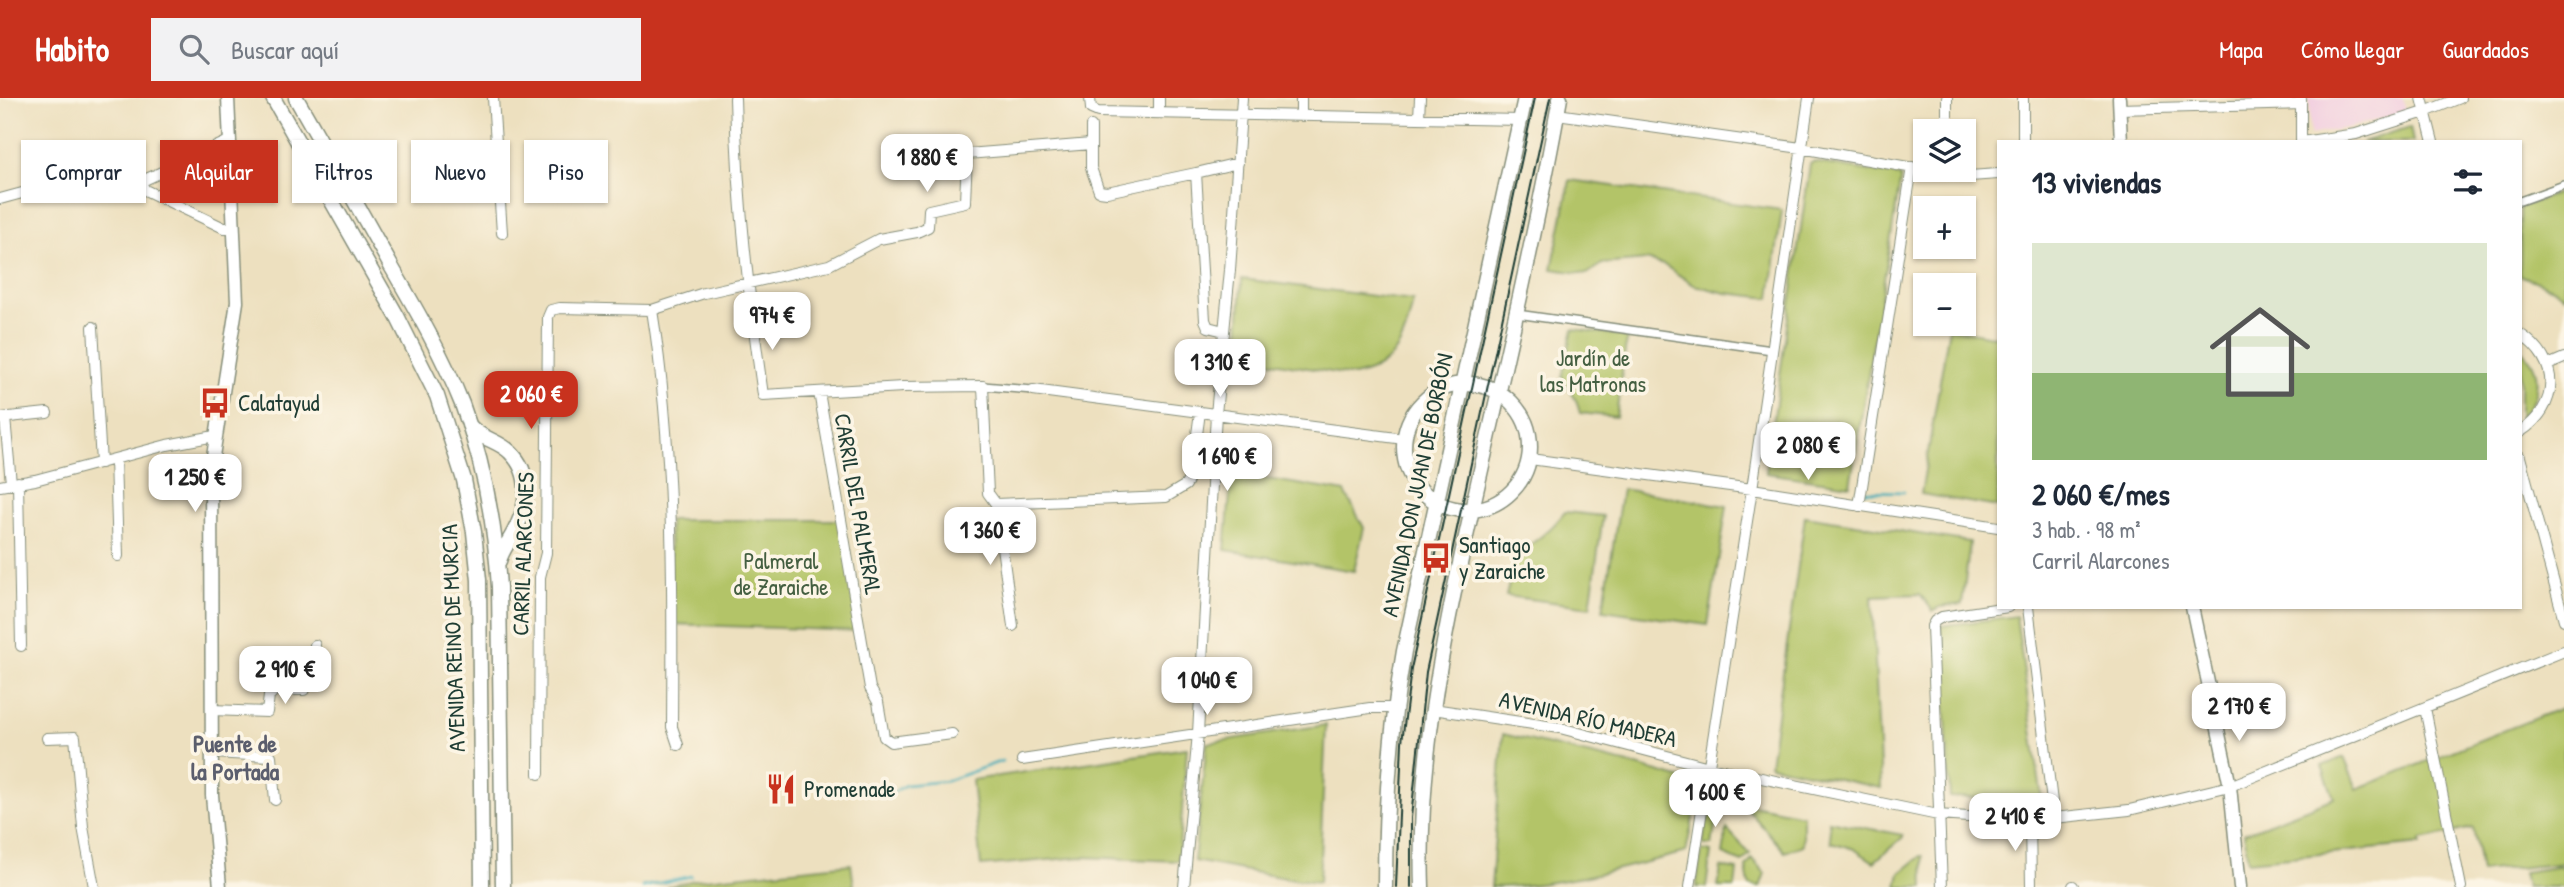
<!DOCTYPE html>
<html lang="es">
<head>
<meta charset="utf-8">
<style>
	:root { --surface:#fff; --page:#f2f2f3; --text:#1f2937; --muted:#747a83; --accent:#c8321e }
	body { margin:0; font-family:"Patrick Hand",sans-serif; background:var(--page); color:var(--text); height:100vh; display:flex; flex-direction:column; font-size:26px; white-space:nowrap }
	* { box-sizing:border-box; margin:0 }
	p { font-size:23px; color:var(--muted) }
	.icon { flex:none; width:38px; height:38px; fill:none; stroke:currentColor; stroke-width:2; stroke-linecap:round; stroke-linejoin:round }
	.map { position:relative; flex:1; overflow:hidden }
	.side { position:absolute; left:1997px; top:42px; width:525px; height:469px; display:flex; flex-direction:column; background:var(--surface); border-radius:0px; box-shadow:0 2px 5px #0004 }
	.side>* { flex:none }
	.top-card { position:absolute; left:21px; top:42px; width:665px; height:63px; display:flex; gap:14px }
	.buttons { position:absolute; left:1913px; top:21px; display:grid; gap:14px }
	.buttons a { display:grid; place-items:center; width:63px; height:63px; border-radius:0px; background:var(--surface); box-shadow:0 2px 5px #0004; font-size:35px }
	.price { position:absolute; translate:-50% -60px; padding:0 16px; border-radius:14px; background:#fff; color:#222; font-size:23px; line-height:46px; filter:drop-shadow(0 2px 4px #0008) }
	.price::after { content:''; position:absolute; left:50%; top:42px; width:21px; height:16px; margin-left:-10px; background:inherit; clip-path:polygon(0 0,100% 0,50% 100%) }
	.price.active { background:var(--accent); color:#fff }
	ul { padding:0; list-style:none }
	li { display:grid; align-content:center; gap:14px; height:371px; padding:0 35px }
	li span { display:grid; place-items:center; height:217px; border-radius:0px; color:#555 }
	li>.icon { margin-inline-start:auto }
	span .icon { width:126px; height:126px; fill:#fffc; stroke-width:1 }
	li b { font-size:30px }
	h2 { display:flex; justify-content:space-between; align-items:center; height:84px; padding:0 35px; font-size:30px }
	.pill { padding:0 24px; border-radius:0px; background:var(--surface); box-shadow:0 2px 5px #0004; font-size:24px; line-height:63px }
	.pill.active { background:var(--accent); color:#fff }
	header { display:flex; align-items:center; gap:42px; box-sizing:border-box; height:98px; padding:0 35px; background:var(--accent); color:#fff }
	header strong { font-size:33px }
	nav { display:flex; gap:38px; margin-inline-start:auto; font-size:24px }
	.search { width:490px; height:63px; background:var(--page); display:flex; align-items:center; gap:18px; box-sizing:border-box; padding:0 24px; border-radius:0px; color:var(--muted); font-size:26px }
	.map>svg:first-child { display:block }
</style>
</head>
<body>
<header>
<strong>Habito</strong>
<div class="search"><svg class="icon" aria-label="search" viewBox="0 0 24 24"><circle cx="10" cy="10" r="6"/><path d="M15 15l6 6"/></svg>Buscar aquí</div>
<nav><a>Mapa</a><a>Cómo llegar</a><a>Guardados</a></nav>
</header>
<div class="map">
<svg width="2564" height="789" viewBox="0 0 2564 789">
	<rect width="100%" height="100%" fill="#fcf5e5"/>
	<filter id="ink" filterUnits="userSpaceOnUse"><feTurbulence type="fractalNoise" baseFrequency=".0143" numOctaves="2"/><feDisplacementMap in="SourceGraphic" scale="14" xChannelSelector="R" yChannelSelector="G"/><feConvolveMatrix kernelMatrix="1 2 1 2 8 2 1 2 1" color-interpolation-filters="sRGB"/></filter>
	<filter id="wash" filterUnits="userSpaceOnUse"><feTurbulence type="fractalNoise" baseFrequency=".00686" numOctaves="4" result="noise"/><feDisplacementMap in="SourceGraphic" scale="28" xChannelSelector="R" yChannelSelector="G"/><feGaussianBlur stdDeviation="1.57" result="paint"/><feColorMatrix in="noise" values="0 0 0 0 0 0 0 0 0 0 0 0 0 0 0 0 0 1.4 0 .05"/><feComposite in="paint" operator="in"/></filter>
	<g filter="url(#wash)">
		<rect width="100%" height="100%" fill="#ede0bf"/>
		<path fill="#f2cfe0" d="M 2309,0 L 2403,0 L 2406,14 L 2352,29 L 2310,37 Z"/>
		<path fill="#b3c467" stroke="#69804e" stroke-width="2" d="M 2410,29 L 2413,44 L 2362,44 Z
			M 1813,64 L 1901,78 L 1850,387 L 1766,375 L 1810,66 Z
			M 1570,82 L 1782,112 L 1770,200 L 1726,195 L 1694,187 L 1664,167 L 1646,162 L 1602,166 L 1587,176 L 1552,171 Z
			M 2564,93 L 2564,199 L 2553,190 L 2520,177 L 2520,109 Z
			M 1242,181 L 1413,203 C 1406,241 1396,269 1354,278 L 1238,258 Z
			M 1949,230 L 1998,239 L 1998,409 L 1921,396 Z
			M 1573,231 L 1627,238 L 1616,319 L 1580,315 L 1576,302 L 1562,279 Z
			M 2520,252 C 2544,269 2540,301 2520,319 Z
			M 1232,375 L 1345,394 L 1364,430 L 1354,473 L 1225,452 Z
			M 1622,391 L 1727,408 L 1708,527 L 1603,512 Z
			M 1565,414 L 1603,418 L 1590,509 L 1506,498 L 1517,454 C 1537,444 1551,432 1565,414 Z
			M 1805,418 L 1970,444 L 1962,506 L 1940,509 L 1933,513 L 1920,496 L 1872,498 L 1881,690 L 1770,667 Z
			M 669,422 L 841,422 L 860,533 L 671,526 Z
			M 2016,518 L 2042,702 L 1950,699 L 1941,528 Z
			M 2561,610 L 2564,620 L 2564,765 L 2481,774 L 2473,730 C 2455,733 2439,739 2421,742 L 2421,746 L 2248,763 L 2244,735 L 2334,700 L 2322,668 L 2344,659 L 2357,691 Z
			M 1326,627 L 1319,784 L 1285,780 L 1194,763 L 1207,645 Z
			M 1503,636 L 1633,667 L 1700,686 L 1686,754 C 1622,770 1558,789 1491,789 Z
			M 1187,650 L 1178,763 L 1082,759 L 981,768 L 972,682 Z
			M 1742,705 L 1803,717 L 1803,747 L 1785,754 Z
			M 1708,710 L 1717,716 L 1712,747 L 1703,747 Z
			M 1829,723 L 1903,737 L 1903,739 L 1874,764 L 1854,751 L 1831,744 Z
			M 1727,731 L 1750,756 L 1742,764 L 1723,756 Z
			M 1702,752 L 1711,754 L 1706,789 L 1696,789 Z
			M 1921,758 L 1923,758 L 1924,789 L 1897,789 L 1900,775 Z
			M 1752,761 L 1765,775 L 1760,789 L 1749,787 L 1746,769 Z
			M 851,766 L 854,789 L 667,789 L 695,782 Z
			M 2564,768 L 2564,789 L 2526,789 L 2523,774 Z
			M 1721,769 L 1737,772 L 1735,789 L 1718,789 Z"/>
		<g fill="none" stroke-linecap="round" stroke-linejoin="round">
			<path stroke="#3cacb9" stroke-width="2.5" d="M 1865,393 L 1904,394
				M 886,699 L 905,687 L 946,683 L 1002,663
				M 642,789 L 691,778"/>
		</g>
	</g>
	<g filter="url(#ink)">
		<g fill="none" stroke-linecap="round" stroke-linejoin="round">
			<g stroke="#868e7a" stroke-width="10">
				<path id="pedestrian" d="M 2520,103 L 2564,87
					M 1517,216 L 1772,252
					M 983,288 L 1033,292"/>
			</g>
			<g stroke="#868e7a" stroke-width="12">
				<path id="minor" d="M 493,0 L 502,135
					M 735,0 C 737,99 749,199 763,297 L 903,289 L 983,288 L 988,395 L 996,406 L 1166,399 L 1186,387 L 1192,374 L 1200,314
					M 1090,0 L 1091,11 L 1098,14 L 1521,22
					M 2023,0 L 2023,44
					M 2422,0 L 2433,44
					M 2119,11 L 2301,6
					M 1159,14 L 1159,0
					M 1301,16 L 1301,0
					M 1557,16 L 1801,50 L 1925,72
					M 1419,19 L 1420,0
					M 1091,28 L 1091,70 L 1099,93 L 1107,94 L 1196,75 L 1205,222 L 1208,229 L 1224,233
					M 1947,33 L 1947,0
					M 2301,44 L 2301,1
					M 2302,44 L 2356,36 L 2425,14 L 2460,0
					M 1925,72 L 1970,78 L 1998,76
					M 1196,75 L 1238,65
					M 140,84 L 145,92 L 224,130 L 234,130
					M 0,101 L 48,88 L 113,91 L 140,84 L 231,42
					M 652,212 C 674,347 673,492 672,629 L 678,647
					M 93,229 L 101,365
					M 2520,236 C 2561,263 2560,308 2520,334
					M 2548,267 L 2564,260
					M 1033,292 L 1404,341
					M 819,294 L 870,590 L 878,604 L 884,639 L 891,644 L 952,636
					M 0,320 L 47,315
					M 5,320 L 11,385
					M 2520,359 L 2564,522
					M 115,361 L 118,458
					M 1530,361 L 1752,391 L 1998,429
					M 18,384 L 21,548
					M 0,388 L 35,382 L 167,347 L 215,338
					M 996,406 L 1013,528
					M 1859,408 L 1912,69
					M 2028,509 L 2054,720
					M 2425,610 L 2461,789
					M 1433,611 L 1560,630 L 1709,669 L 1938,717 L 1983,720 L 2054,720 L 2129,712 L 2230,688 L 2564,553
					M 212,612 L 267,614 L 269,598 L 275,592 L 304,592 L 310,586 L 315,547
					M 47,640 L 75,639 L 83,729 L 94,789
					M 212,655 L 271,658 L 275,702
					M 1022,662 L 1370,610 L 1394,610
					M 539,676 L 540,479 L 546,455 L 548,219 L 551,212 L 560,210 L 652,212 L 704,195 L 829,167 L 879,141 L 917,134 L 928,129 L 929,112 L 965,104 L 967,56 L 1091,46
					M 2030,720 L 2031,789
					M 2073,788 L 2073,789
					M 1184,789 L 1198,635 L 1216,316 L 1230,172 L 1242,0
					M 1690,789 L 1752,391 L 1809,0
					M 1942,789 L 1932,528 L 1935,523 L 1942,519 L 2008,509"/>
			</g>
			<g stroke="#868e7a" stroke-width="15">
				<path id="tertiary" d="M 2119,0 L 2121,44
					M 2192,509 L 2230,688 L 2240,789
					M 220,789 L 212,697 L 211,371 L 237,204 L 228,0"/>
			</g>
			<g stroke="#868e7a" stroke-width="17">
				<path id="primary" d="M 273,0 L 397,218 L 437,298 L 464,382 L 474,434 L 479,482 L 482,789
					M 296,0 C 328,56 360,112 391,168 C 417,213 443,258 462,306 C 484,365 495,426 499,489 L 503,789
					M1404 349a63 63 0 1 1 126 0a63 63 0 1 1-126 0Z
					M 469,327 C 480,341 498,342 510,354 C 533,376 528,408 514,434 C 509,444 502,452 499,463
					M 1385,789 C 1385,710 1390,632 1404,553 L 1525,0
					M 1422,789 C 1417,652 1448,518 1478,385 C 1507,257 1537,129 1560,0"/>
			</g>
			<use href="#pedestrian" stroke="#fff" stroke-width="7"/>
			<use href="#minor" stroke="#fff" stroke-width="10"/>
			<use href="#tertiary" stroke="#fff" stroke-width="12"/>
			<use href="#primary" stroke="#fff" stroke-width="14"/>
			<path stroke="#1f3d34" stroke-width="2" d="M 1396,789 L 1402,644 L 1411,571 L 1535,0
				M 1411,789 L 1411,720 L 1426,574 L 1550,0"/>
		</g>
	</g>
	<defs>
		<g id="bus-bare" transform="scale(2.415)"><path d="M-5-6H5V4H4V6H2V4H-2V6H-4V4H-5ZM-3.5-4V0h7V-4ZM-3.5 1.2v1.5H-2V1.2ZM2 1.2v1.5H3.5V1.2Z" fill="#c8321e" stroke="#fcf5e5" stroke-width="2.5" paint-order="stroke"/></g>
		<g id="restaurant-bare" transform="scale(2.415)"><path d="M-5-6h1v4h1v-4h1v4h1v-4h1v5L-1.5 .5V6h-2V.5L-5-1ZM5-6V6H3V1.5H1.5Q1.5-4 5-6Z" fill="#c8321e" stroke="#fcf5e5" stroke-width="2.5" paint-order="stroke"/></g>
	</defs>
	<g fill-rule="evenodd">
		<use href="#bus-bare" x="215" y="305"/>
		<use href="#bus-bare" x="1436" y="460"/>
		<use href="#restaurant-bare" x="781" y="691"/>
	</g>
	<g text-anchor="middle" stroke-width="7" stroke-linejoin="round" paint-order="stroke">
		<g font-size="23" fill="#445f41" stroke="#fcf5e5">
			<text x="1593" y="268">Jardín de<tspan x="1593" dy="26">las Matronas</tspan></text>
			<text x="781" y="471">Palmeral<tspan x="781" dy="26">de Zaraiche</tspan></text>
		</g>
		<g font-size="23" fill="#1f3d34" stroke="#fcf5e5" text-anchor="start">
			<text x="238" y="313">Calatayud</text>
			<text x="1459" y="455">Santiago<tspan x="1459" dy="26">y Zaraiche</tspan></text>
			<text x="804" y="699">Promenade</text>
		</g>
		<g font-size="23" fill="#1f3d34" stroke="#fcf5e5">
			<text transform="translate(1417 387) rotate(-78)" y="8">AVENIDA DON JUAN DE BORBÓN</text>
			<text transform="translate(858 406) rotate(80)" y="8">CARRIL DEL PALMERAL</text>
			<text transform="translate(523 456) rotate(-88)" y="8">CARRIL ALARCONES</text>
			<text transform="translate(453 540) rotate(-92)" y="8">AVENIDA REINO DE MURCIA</text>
			<text transform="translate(1588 621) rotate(13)" y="8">AVENIDA RÍO MADERA</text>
		</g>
		<g font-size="24" font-weight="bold" fill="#5b5e6d" stroke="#fcf5e5">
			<text x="235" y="654">Puente de<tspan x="235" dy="28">la Portada</tspan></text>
		</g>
	</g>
</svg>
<div class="buttons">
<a><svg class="icon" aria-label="layers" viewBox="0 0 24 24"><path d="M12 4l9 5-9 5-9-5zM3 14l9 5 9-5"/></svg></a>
<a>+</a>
<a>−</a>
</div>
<b class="price" style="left:927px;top:96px">1 880 €</b>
<b class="price" style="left:772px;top:254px">974 €</b>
<b class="price" style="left:1220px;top:301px">1 310 €</b>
<b class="price active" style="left:531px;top:333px">2 060 €</b>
<b class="price" style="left:1808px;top:384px">2 080 €</b>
<b class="price" style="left:1227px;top:395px">1 690 €</b>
<b class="price" style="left:195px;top:416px">1 250 €</b>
<b class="price" style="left:990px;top:469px">1 360 €</b>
<b class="price" style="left:285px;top:608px">2 910 €</b>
<b class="price" style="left:1207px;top:619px">1 040 €</b>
<b class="price" style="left:2239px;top:645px">2 170 €</b>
<b class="price" style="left:1715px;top:731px">1 600 €</b>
<b class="price" style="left:2015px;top:755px">2 410 €</b>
<div class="top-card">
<a class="pill">Comprar</a>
<a class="pill active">Alquilar</a>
<a class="pill">Filtros</a>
<a class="pill">Nuevo</a>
<a class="pill">Piso</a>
</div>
<section class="side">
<h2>13 viviendas<svg class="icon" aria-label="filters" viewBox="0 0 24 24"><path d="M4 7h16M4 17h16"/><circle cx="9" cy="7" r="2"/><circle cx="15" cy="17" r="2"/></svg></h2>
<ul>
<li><span style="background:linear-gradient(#dfe7d0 60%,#8fb573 0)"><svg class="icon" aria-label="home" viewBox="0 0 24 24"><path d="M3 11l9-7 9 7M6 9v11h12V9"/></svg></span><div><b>2 060 €/mes</b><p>3 hab. · 98 m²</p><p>Carril Alarcones</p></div></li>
</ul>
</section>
</div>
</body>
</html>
